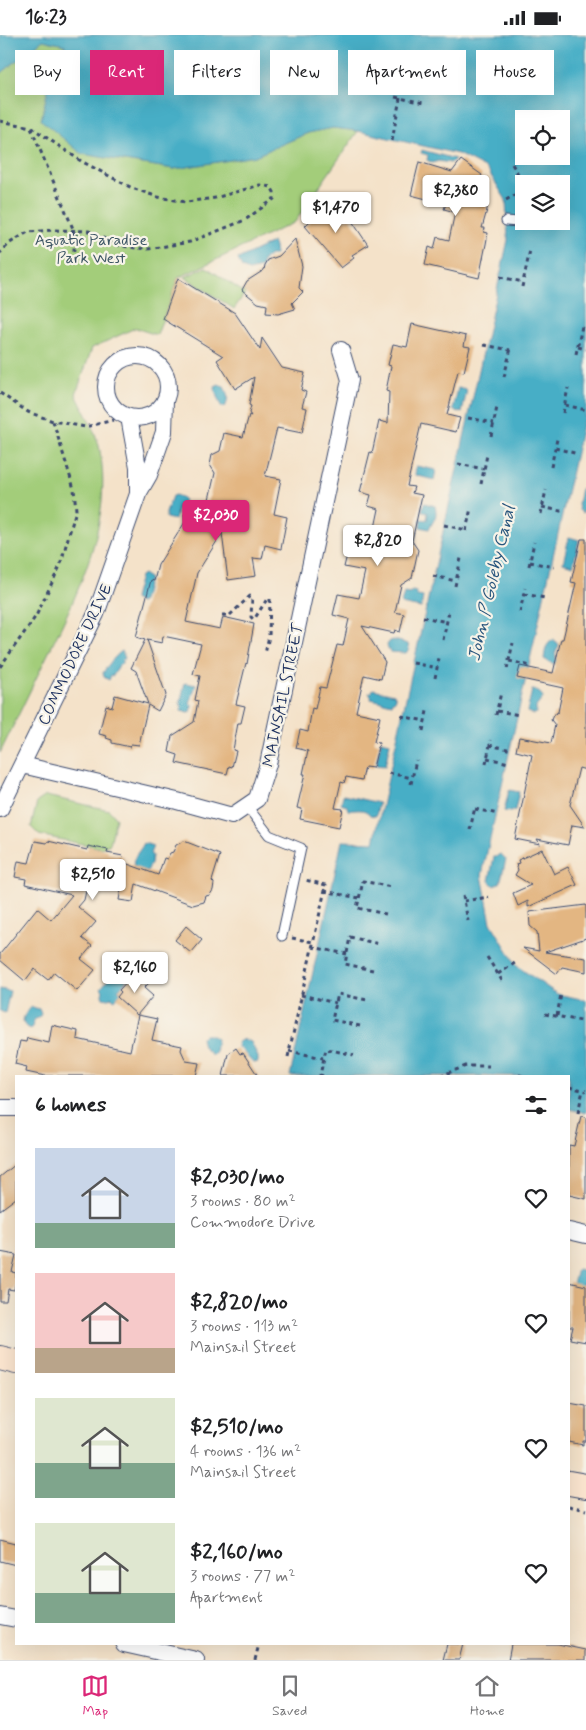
<!DOCTYPE html>
<html lang="en">
<head>
<meta charset="utf-8">
<style>
	:root { --surface:#fff; --page:#f6f6f6; --text:#202124; --muted:#757577; --line:#e0e0e0; --accent:#db2777 }
	body { margin:0; font-family:Mynerve,sans-serif; background:var(--page); color:var(--text); height:100vh; display:flex; flex-direction:column; font-size:19px; white-space:nowrap }
	* { box-sizing:border-box; margin:0 }
	p { font-size:16px; color:var(--muted) }
	.icon { flex:none; width:28px; height:28px; fill:none; stroke:currentColor; stroke-width:2; stroke-linecap:round; stroke-linejoin:round }
	.map { position:relative; flex:1; overflow:hidden }
	.drawer { position:absolute; left:15px; top:1040px; width:555px; height:570px; display:flex; flex-direction:column; background:var(--surface); border-radius:0px; box-shadow:0 5px 20px #0002 }
	.drawer>* { flex:none }
	.hud { position:absolute; left:15px; top:15px; width:556px; height:45px; display:flex; gap:10px }
	.controls { position:absolute; left:515px; top:75px; display:grid; gap:10px }
	.controls a { display:grid; place-items:center; width:55px; height:55px; border-radius:0px; background:var(--surface); box-shadow:0 5px 20px #0002; font-size:25px }
	.price { position:absolute; translate:-50% -42px; padding:0 11px; border-radius:5px; background:#fff; color:#222; font-size:16px; line-height:32px; filter:drop-shadow(0 1px 2px #0008) }
	.price::after { content:''; position:absolute; left:50%; top:30px; width:15px; height:11px; margin-left:-8px; background:inherit; clip-path:polygon(0 0,100% 0,50% 100%) }
	.price.selected { background:var(--accent); color:#fff }
	ul { padding:0; list-style:none }
	li { display:flex; align-items:center; gap:15px; height:125px; padding:0 20px }
	li span { display:grid; place-items:center; flex:none; width:140px; height:100px; border-radius:0px; color:#555 }
	li>.icon { margin-inline-start:auto }
	span .icon { width:60px; height:60px; fill:#fffc; stroke-width:1 }
	li b { font-size:21px }
	h2 { display:flex; justify-content:space-between; align-items:center; height:60px; padding:0 20px; font-size:21px }
	.chip { padding:0 18px; border-radius:0px; background:var(--surface); box-shadow:0 5px 20px #0002; font-size:18px; line-height:45px }
	.chip.selected { background:var(--accent); color:#fff }
	.status { display:flex; justify-content:space-between; align-items:center; height:35px; padding:0 25px; background:var(--surface); direction:ltr }
	.status svg { height:14px; fill:currentColor }
	.dock { display:flex; justify-content:space-around; align-items:center; height:70px; border-top:1px solid var(--line); background:var(--surface); font-size:14px; color:var(--muted) }
	.dock a { display:grid; justify-items:center; gap:2px }
	.dock .selected { color:var(--accent) }
	.map>svg:first-child { display:block }
</style>
</head>
<body>
<div class="status"><b>16:23</b><svg viewBox="0 0 49 12"><path d="M0 12V9h3v3zM5 12V6h3v6zM10 12V3h3v9zM15 12V0h3v12zM26 1h20v11H26zM47 4h2v5h-2z"/></svg></div>
<div class="map">
<svg width="586" height="1625" viewBox="0 0 586 1625">
	<rect width="100%" height="100%" fill="#f7f3e8"/>
	<filter id="ink" filterUnits="userSpaceOnUse"><feTurbulence type="fractalNoise" baseFrequency=".02" numOctaves="2"/><feDisplacementMap in="SourceGraphic" scale="10" xChannelSelector="R" yChannelSelector="G"/><feConvolveMatrix kernelMatrix="1 2 1 2 8 2 1 2 1" color-interpolation-filters="sRGB"/></filter>
	<filter id="wash" filterUnits="userSpaceOnUse"><feTurbulence type="fractalNoise" baseFrequency=".0096" numOctaves="4" result="noise"/><feDisplacementMap in="SourceGraphic" scale="20" xChannelSelector="R" yChannelSelector="G"/><feGaussianBlur stdDeviation="1.12" result="paint"/><feColorMatrix in="noise" values="0 0 0 0 0 0 0 0 0 0 0 0 0 0 0 0 0 1.4 0 .05"/><feComposite in="paint" operator="in"/></filter>
	<g filter="url(#wash)">
		<rect width="100%" height="100%" fill="#f4e2c9"/>
		<path fill="#a3cd7a" stroke="#5f7e6c" d="M 43,5 L 65,10 L 67,28 L 48,54 L 82,119 L 174,134 L 255,121 L 308,98 L 333,93 L 358,96 L 295,187 L 178,243 L 157,300 L 135,293 L 92,313 L 76,359 C 82,373 96,397 99,411 C 115,486 77,560 45,625 C 30,656 15,687 0,718 L 0,39 Z
			M 206,232 L 245,258 L 234,274 L 185,242 Z
			M 46,761 L 109,775 L 116,783 L 110,809 L 101,813 L 39,800 L 31,792 L 37,767 Z"/>
		<path fill="#47aec6" stroke="#316e92" fill-rule="evenodd" d="M 0,0 L 586,0 L 586,373 L 482,840 L 491,888 L 517,931 L 557,959 L 586,965 L 586,1078 L 569,1074 L 569,1041 L 290,1041 L 342,806 L 374,807 L 508,205 L 506,165 L 487,134 L 458,119 L 358,96 L 333,93 L 308,98 L 255,121 L 174,134 L 82,119 L 41,85 L 48,54 L 67,28 L 65,10 L 43,5 L 0,39 ZM 524,84 L 561,84 L 561,121 L 524,121 ZM 524,149 L 561,149 L 561,186 L 524,186 Z
			M 422,115 L 455,124 L 451,128 L 438,126 L 433,128 L 427,125 L 428,120 L 421,118 Z
			M 273,207 L 275,212 L 275,220 L 270,220 L 263,225 L 261,233 L 249,236 L 242,233 L 238,224 Z
			M 219,350 L 224,352 C 228,359 229,365 225,372 L 221,372 C 219,366 215,359 215,352 Z
			M 458,353 L 467,355 L 462,378 L 453,375 Z
			M 416,431 L 436,435 L 434,445 L 415,440 Z
			M 581,453 L 586,454 L 586,472 L 584,472 L 583,478 L 579,475 L 578,469 Z
			M 175,460 L 181,462 L 184,465 L 177,476 L 175,485 L 166,483 L 166,478 L 172,461 Z
			M 424,468 L 435,471 C 438,482 434,484 429,494 L 420,492 L 421,484 L 427,485 L 428,478 L 422,476 Z
			M 569,502 L 579,505 L 573,531 L 563,528 Z
			M 143,539 L 149,543 L 143,566 L 140,568 L 134,564 L 140,541 Z
			M 412,556 L 416,557 L 417,561 L 423,562 L 421,573 L 401,569 L 404,558 L 410,559 Z
			M 394,605 L 408,609 L 409,615 L 406,618 L 390,617 L 388,614 L 387,610 L 390,606 Z
			M 553,605 L 557,607 L 559,610 L 555,618 L 557,626 L 553,629 L 544,624 C 545,616 546,608 553,605 Z
			M 122,616 L 125,623 L 122,625 L 122,629 L 119,630 L 113,641 L 111,640 L 109,645 L 104,642 L 103,638 C 107,631 115,621 122,616 Z
			M 185,648 L 196,650 L 190,668 L 192,670 L 191,677 L 188,678 L 181,676 L 182,672 L 180,669 Z
			M 373,654 L 394,659 L 396,664 L 393,666 L 392,669 L 371,664 L 371,661 L 369,658 L 372,657 Z
			M 532,655 C 537,656 541,657 543,663 L 536,672 L 536,678 L 533,679 L 527,677 Z
			M 381,706 L 390,708 L 385,731 L 376,730 Z
			M 509,755 L 519,757 L 515,775 L 511,777 L 504,776 Z
			M 343,760 L 379,768 L 376,781 L 370,780 C 364,772 357,776 348,775 L 347,771 L 341,769 Z
			M 144,808 L 153,811 L 150,819 L 152,820 L 151,829 L 147,836 L 134,833 C 131,822 140,817 144,808 Z
			M 501,819 L 506,824 L 500,848 L 498,848 L 494,851 L 489,846 L 494,822 L 496,822 L 498,820 Z
			M 125,924 L 127,926 L 133,925 L 135,926 L 136,933 L 138,936 L 133,943 L 130,941 L 118,955 L 121,957 L 115,965 L 111,962 L 109,964 L 103,963 L 102,960 L 103,955 L 101,953 Z
			M 0,954 L 10,956 L 5,978 L 0,976 Z
			M 32,972 L 39,974 L 41,979 L 39,982 L 34,985 L 32,992 L 30,994 C 18,989 24,978 32,972 Z
			M 204,1000 L 209,1000 L 217,1004 L 215,1018 L 212,1020 L 203,1012 L 201,1003 Z
			M 243,1004 L 251,1007 L 258,1022 L 258,1027 L 254,1028 C 248,1024 245,1017 238,1012 L 237,1008 Z
			M 577,1234 L 586,1236 L 586,1248 L 582,1249 L 580,1256 L 571,1257 Z"/>
		<g id="blocks">
			<path fill="#e3b682" d="M 461,125 L 482,140 L 476,149 L 484,159 L 487,168 L 487,175 L 482,193 L 485,193 L 484,197 L 488,198 L 486,209 L 479,243 L 425,230 L 429,212 L 434,214 L 437,202 L 449,205 L 455,177 L 444,174 L 446,169 L 411,160 L 419,127 L 452,137 Z
				M 324,164 L 332,170 L 345,185 L 350,183 L 368,210 L 352,220 L 354,223 L 341,233 L 305,191 L 309,187 Z
				M 295,204 L 302,231 L 299,253 L 303,257 L 292,268 L 295,274 L 278,279 L 266,278 L 267,270 L 258,268 L 242,255 L 247,246 L 264,235 L 265,230 L 268,225 L 279,221 Z
				M 178,243 L 235,278 L 260,315 L 262,303 L 282,333 L 305,338 L 301,355 L 306,357 L 302,372 L 307,373 L 302,398 L 277,393 L 265,441 L 281,444 L 274,479 L 287,482 L 281,514 L 265,510 L 262,524 L 253,523 L 256,541 L 228,545 L 222,498 L 197,538 L 186,587 L 220,594 L 223,582 L 254,589 L 247,629 L 246,628 L 236,669 L 245,671 L 241,688 L 238,688 L 233,715 L 236,716 L 232,732 L 229,731 L 227,739 L 176,728 L 178,720 L 169,717 L 172,701 L 194,687 L 198,666 L 195,665 L 200,641 L 193,639 L 201,609 L 163,601 L 162,608 L 147,605 L 166,660 L 158,676 L 148,670 L 139,710 L 131,709 L 130,712 L 112,708 L 112,705 L 106,703 L 107,701 L 99,699 L 106,670 L 112,672 L 115,660 L 148,669 L 136,636 L 131,633 L 145,605 L 136,602 L 151,545 L 154,546 L 158,530 L 185,487 L 184,479 L 196,475 L 202,466 L 208,469 L 215,438 L 210,430 L 212,420 L 220,416 L 224,398 L 243,402 L 249,380 L 251,381 L 249,378 L 251,371 L 249,370 L 254,342 L 235,354 L 217,325 L 223,321 L 163,284 Z
				M 412,289 L 466,301 L 464,311 L 470,312 L 464,337 L 458,336 L 447,380 L 460,383 L 456,397 L 421,389 L 407,451 L 414,452 L 412,458 L 422,460 L 412,506 L 418,515 L 412,543 L 401,550 L 395,577 L 404,579 L 400,597 L 395,595 L 394,598 L 362,591 L 385,627 L 381,644 L 364,640 L 356,677 L 380,682 L 374,707 L 379,708 L 373,733 L 365,732 L 362,745 L 346,742 L 344,748 L 341,747 L 335,773 L 343,774 L 339,792 L 300,784 L 302,774 L 297,773 L 305,739 L 303,739 L 308,716 L 296,713 L 300,695 L 308,697 L 312,673 L 315,674 L 320,652 L 326,653 L 337,610 L 343,611 L 349,584 L 333,580 L 338,559 L 359,563 L 365,536 L 344,532 L 349,512 L 370,517 L 379,474 L 368,471 L 371,460 L 360,457 L 370,417 L 372,418 L 379,386 L 388,388 L 389,357 L 386,356 L 391,331 L 388,330 L 393,309 L 407,312 Z
				M 581,504 L 586,504 L 586,735 L 579,733 L 570,770 L 585,792 L 572,790 L 568,810 L 537,804 L 540,809 L 515,804 L 532,720 L 516,716 L 519,702 L 551,708 L 555,690 L 551,685 L 553,680 L 558,677 L 563,653 L 517,643 L 520,631 L 553,638 L 561,604 L 563,604 L 576,548 L 571,547 Z
				M 35,806 L 47,808 L 48,806 L 87,815 L 88,811 L 108,815 L 107,818 L 123,821 L 122,827 L 158,840 L 164,823 L 167,824 L 170,818 L 173,817 L 176,810 L 184,806 L 220,820 L 212,846 L 214,848 L 213,855 L 210,860 L 206,861 L 204,867 L 193,870 L 136,849 L 133,867 L 119,865 L 121,854 L 88,847 L 84,865 L 78,872 L 96,887 L 82,903 L 92,911 L 81,924 L 95,935 L 77,956 L 54,937 L 48,945 L 34,934 L 25,946 L 0,925 L 0,919 L 37,873 L 51,885 L 72,860 L 25,849 L 26,844 L 15,842 L 18,826 L 29,828 Z
				M 542,814 L 554,839 L 568,832 L 577,850 L 528,872 L 528,866 L 518,871 L 513,858 L 531,850 L 515,840 L 518,835 L 516,829 L 519,828 L 518,825 Z
				M 586,870 L 586,903 L 545,917 L 586,923 L 586,937 L 562,932 L 557,939 L 523,913 L 539,916 L 537,897 L 530,891 L 529,877 Z
				M 186,891 L 202,905 L 191,918 L 175,905 Z
				M 137,939 L 149,948 L 144,953 L 153,961 L 137,980 L 117,962 L 121,957 L 119,955 L 131,942 L 133,944 Z
				M 138,980 L 157,984 L 152,1005 L 182,1011 L 181,1015 L 186,1026 L 199,1028 L 196,1041 L 45,1041 L 26,1037 L 27,1032 L 15,1029 L 20,1006 L 26,1007 L 27,1003 L 49,1008 L 52,990 L 78,996 L 77,1004 L 130,1016 Z
				M 236,1013 L 240,1019 L 243,1018 L 258,1041 L 223,1041 L 228,1019 Z
				M 581,1081 L 586,1082 L 586,1164 L 569,1160 L 569,1110 L 574,1111 Z
				M 16,1129 L 16,1163 L 0,1175 L 0,1142 Z
				M 0,1217 L 16,1220 L 12,1237 L 16,1238 L 16,1246 L 14,1255 L 8,1254 L 6,1266 L 0,1266 Z
				M 569,1247 L 586,1251 L 586,1307 L 570,1304 L 573,1292 L 569,1292 Z
				M 569,1368 L 586,1371 L 586,1406 L 583,1406 L 583,1410 L 569,1407 Z
				M 0,1504 L 16,1508 L 16,1530 L 0,1526 Z
				M 447,1609 L 463,1609 L 459,1625 L 443,1625 Z
				M 511,1609 L 558,1609 L 586,1615 L 586,1625 L 508,1625 Z"/>
		</g>
	</g>
	<g filter="url(#ink)">
		<use href="#blocks" fill-opacity="0" stroke="#3c4a6e" stroke-width="1"/>
		<g fill="none" stroke-linecap="round" stroke-linejoin="round">
			<g stroke="#3c4a6e" stroke-width="11">
				<path id="lane" d="M 506,186 L 518,187
					M 246,770 L 269,800 L 301,813 L 282,901"/>
			</g>
			<g stroke="#3c4a6e" stroke-width="18">
				<path id="street" d="M106 352a31 31 0 1 1 62 0a31 31 0 1 1-62 0Z
					M 129,382 L 138,432 L 138,459
					M 22,730 L 177,766 L 232,781 L 257,764 L 268,729 L 350,345 L 341,315
					M 0,774 L 96,579 L 138,459 L 149,440 L 164,397 L 165,365
					M 0,1073 L 16,1073
					M 569,1196 L 586,1200
					M 0,1581 L 16,1584
					M 124,1609 L 196,1625"/>
			</g>
			<g stroke="#3c4a6e" stroke-width="26">
				<path id="secondary" d="M 0,1323 L 16,1327
					M 569,1448 L 586,1451"/>
			</g>
			<path stroke="#3c4a6e" stroke-width="3" stroke-dasharray="4 4" stroke-linecap="butt" d="M 395,62 L 424,68
				M 0,86 L 31,92 L 81,126 L 132,153 L 158,162 L 186,167 L 215,163 L 260,150 L 271,152 L 274,157 L 274,164 L 245,185 L 190,207 L 148,214 L 136,213 L 117,210 L 89,196 L 54,195 L 28,197 L 10,208 L 0,218
				M 31,93 L 74,196 L 74,228
				M 392,106 L 400,63
				M 512,129 L 524,149
				M 506,165 L 524,155
				M 500,242 L 523,247
				M 522,252 L 530,215
				M 484,310 L 510,315
				M 578,312 L 586,314
				M 576,319 L 582,291
				M 504,342 L 511,313
				M 0,358 L 28,377 L 53,386 L 85,392 L 114,385
				M 565,370 L 586,375
				M 563,378 L 568,353
				M 468,383 L 494,388
				M 491,401 L 497,372
				M 555,413 L 578,419
				M 458,429 L 484,434
				M 551,432 L 557,404
				M 481,449 L 487,420
				M 542,472 L 565,477
				M 541,479 L 546,455
				M 444,490 L 466,495
				M 466,496 L 471,473
				M 530,527 L 554,532
				M 529,531 L 534,507
				M 433,541 L 456,546
				M 455,551 L 461,523
				M 524,559 L 545,563
				M 520,577 L 525,553
				M 222,580 L 230,580 L 250,561 L 252,563 L 251,582 L 253,584 L 255,583 L 267,564 L 270,564 L 269,601 L 265,619
				M 423,582 L 447,587
				M 443,605 L 449,576
				M 509,626 L 531,631
				M 413,628 L 437,633
				M 0,632 L 36,581 L 60,531 L 76,475 L 74,454 L 53,386
				M 507,634 L 513,608
				M 435,643 L 439,623
				M 497,676 L 520,680
				M 496,680 L 501,657
				M 401,681 L 425,686
				M 423,696 L 427,676
				M 489,710 L 512,715
				M 487,723 L 509,728
				M 486,729 L 491,705
				M 389,738 L 412,743
				M 411,749 L 416,725
				M 475,774 L 498,779
				M 470,795 L 475,772
				M 324,856 L 359,863
				M 463,860 L 468,886
				M 464,866 L 489,862
				M 386,879 L 357,873 L 363,846 L 391,852
				M 292,903 L 313,907
				M 312,912 L 347,919
				M 487,922 L 503,947
				M 373,935 L 345,929 L 350,902 L 379,909
				M 498,939 L 518,926
				M 301,960 L 336,968
				M 545,979 L 586,987
				M 557,981 L 561,959
				M 360,991 L 332,985 L 338,959 L 367,965
				M 289,1016 L 323,1023
				M 288,1022 L 326,850 L 305,845
				M 519,1040 L 522,1041
				M 323,1041 L 320,1040 L 326,1014 L 354,1020
				M 440,1041 L 466,1031 L 489,1031
				M 569,1052 L 586,1056
				M 578,1078 L 583,1055
				M 569,1471 L 586,1475
				M 255,1625 L 259,1609"/>
			<use href="#lane" stroke="#fff" stroke-width="9"/>
			<use href="#street" stroke="#fff" stroke-width="16"/>
			<use href="#secondary" stroke="#fbe5cf" stroke-width="24"/>
		</g>
	</g>
	<g text-anchor="middle" stroke-width="4.5" stroke-linejoin="round" paint-order="stroke">
		<g font-size="16" fill="#3d5665" stroke="#f7f3e8">
			<text x="91" y="210">Aquatic Paradise<tspan x="91" dy="18">Park West</tspan></text>
		</g>
		<g font-size="16" fill="#1b2f5e" stroke="#f7f3e8">
			<text transform="translate(74 619) rotate(-65)" y="6">COMMODORE DRIVE</text>
			<text transform="translate(282 660) rotate(-78)" y="6">MAINSAIL STREET</text>
		</g>
		<g font-size="18" font-style="italic" fill="#28557d" stroke="#f7f3e8">
			<text transform="translate(491 548) rotate(-77)" y="6">John P Goleby Canal</text>
		</g>
	</g>
</svg>
<div class="controls">
<a><svg class="icon" aria-label="locate" viewBox="0 0 24 24"><circle cx="12" cy="12" r="6"/><path d="M12 2v4M12 18v4M2 12h4M18 12h4"/></svg></a>
<a><svg class="icon" aria-label="layers" viewBox="0 0 24 24"><path d="M12 4l9 5-9 5-9-5zM3 14l9 5 9-5"/></svg></a>
</div>
<b class="price" style="left:456px;top:182px">$2,380</b>
<b class="price" style="left:336px;top:199px">$1,470</b>
<b class="price selected" style="left:216px;top:507px">$2,030</b>
<b class="price" style="left:378px;top:532px">$2,820</b>
<b class="price" style="left:93px;top:866px">$2,510</b>
<b class="price" style="left:135px;top:959px">$2,160</b>
<div class="hud">
<a class="chip">Buy</a>
<a class="chip selected">Rent</a>
<a class="chip">Filters</a>
<a class="chip">New</a>
<a class="chip">Apartment</a>
<a class="chip">House</a>
</div>
<section class="drawer">
<h2>6 homes<svg class="icon" aria-label="filters" viewBox="0 0 24 24"><path d="M4 7h16M4 17h16"/><circle cx="9" cy="7" r="2"/><circle cx="15" cy="17" r="2"/></svg></h2>
<ul>
<li><span style="background:linear-gradient(#c9d6e8 75%,#7fa58c 0)"><svg class="icon" aria-label="home" viewBox="0 0 24 24"><path d="M3 11l9-7 9 7M6 9v11h12V9"/></svg></span><div><b>$2,030/mo</b><p>3 rooms · 80 m²</p><p>Commodore Drive</p></div><svg class="icon" aria-label="heart" viewBox="0 0 24 24"><path d="M12 20l-8-8c-3-5 5-10 8-4 3-6 11-1 8 4z"/></svg></li>
<li><span style="background:linear-gradient(#f6c9c9 75%,#b9a48a 0)"><svg class="icon" aria-label="home" viewBox="0 0 24 24"><path d="M3 11l9-7 9 7M6 9v11h12V9"/></svg></span><div><b>$2,820/mo</b><p>3 rooms · 113 m²</p><p>Mainsail Street</p></div><svg class="icon" aria-label="heart" viewBox="0 0 24 24"><path d="M12 20l-8-8c-3-5 5-10 8-4 3-6 11-1 8 4z"/></svg></li>
<li><span style="background:linear-gradient(#dfe7d0 65%,#7fa58c 0)"><svg class="icon" aria-label="home" viewBox="0 0 24 24"><path d="M3 11l9-7 9 7M6 9v11h12V9"/></svg></span><div><b>$2,510/mo</b><p>4 rooms · 136 m²</p><p>Mainsail Street</p></div><svg class="icon" aria-label="heart" viewBox="0 0 24 24"><path d="M12 20l-8-8c-3-5 5-10 8-4 3-6 11-1 8 4z"/></svg></li>
<li><span style="background:linear-gradient(#dfe7d0 70%,#7fa58c 0)"><svg class="icon" aria-label="home" viewBox="0 0 24 24"><path d="M3 11l9-7 9 7M6 9v11h12V9"/></svg></span><div><b>$2,160/mo</b><p>3 rooms · 77 m²</p><p>Apartment</p></div><svg class="icon" aria-label="heart" viewBox="0 0 24 24"><path d="M12 20l-8-8c-3-5 5-10 8-4 3-6 11-1 8 4z"/></svg></li>
</ul>
</section>
</div>
<nav class="dock">
<a class="selected"><svg class="icon" aria-label="map" viewBox="0 0 24 24"><path d="M3 6l6-2 6 2 6-2v14l-6 2-6-2-6 2zM9 4v14M15 6v14"/></svg>Map</a>
<a><svg class="icon" aria-label="saved" viewBox="0 0 24 24"><path d="M7 4h10v16l-5-4-5 4z"/></svg>Saved</a>
<a><svg class="icon" aria-label="home" viewBox="0 0 24 24"><path d="M3 11l9-7 9 7M6 9v11h12V9"/></svg>Home</a>
</nav>
</body>
</html>
